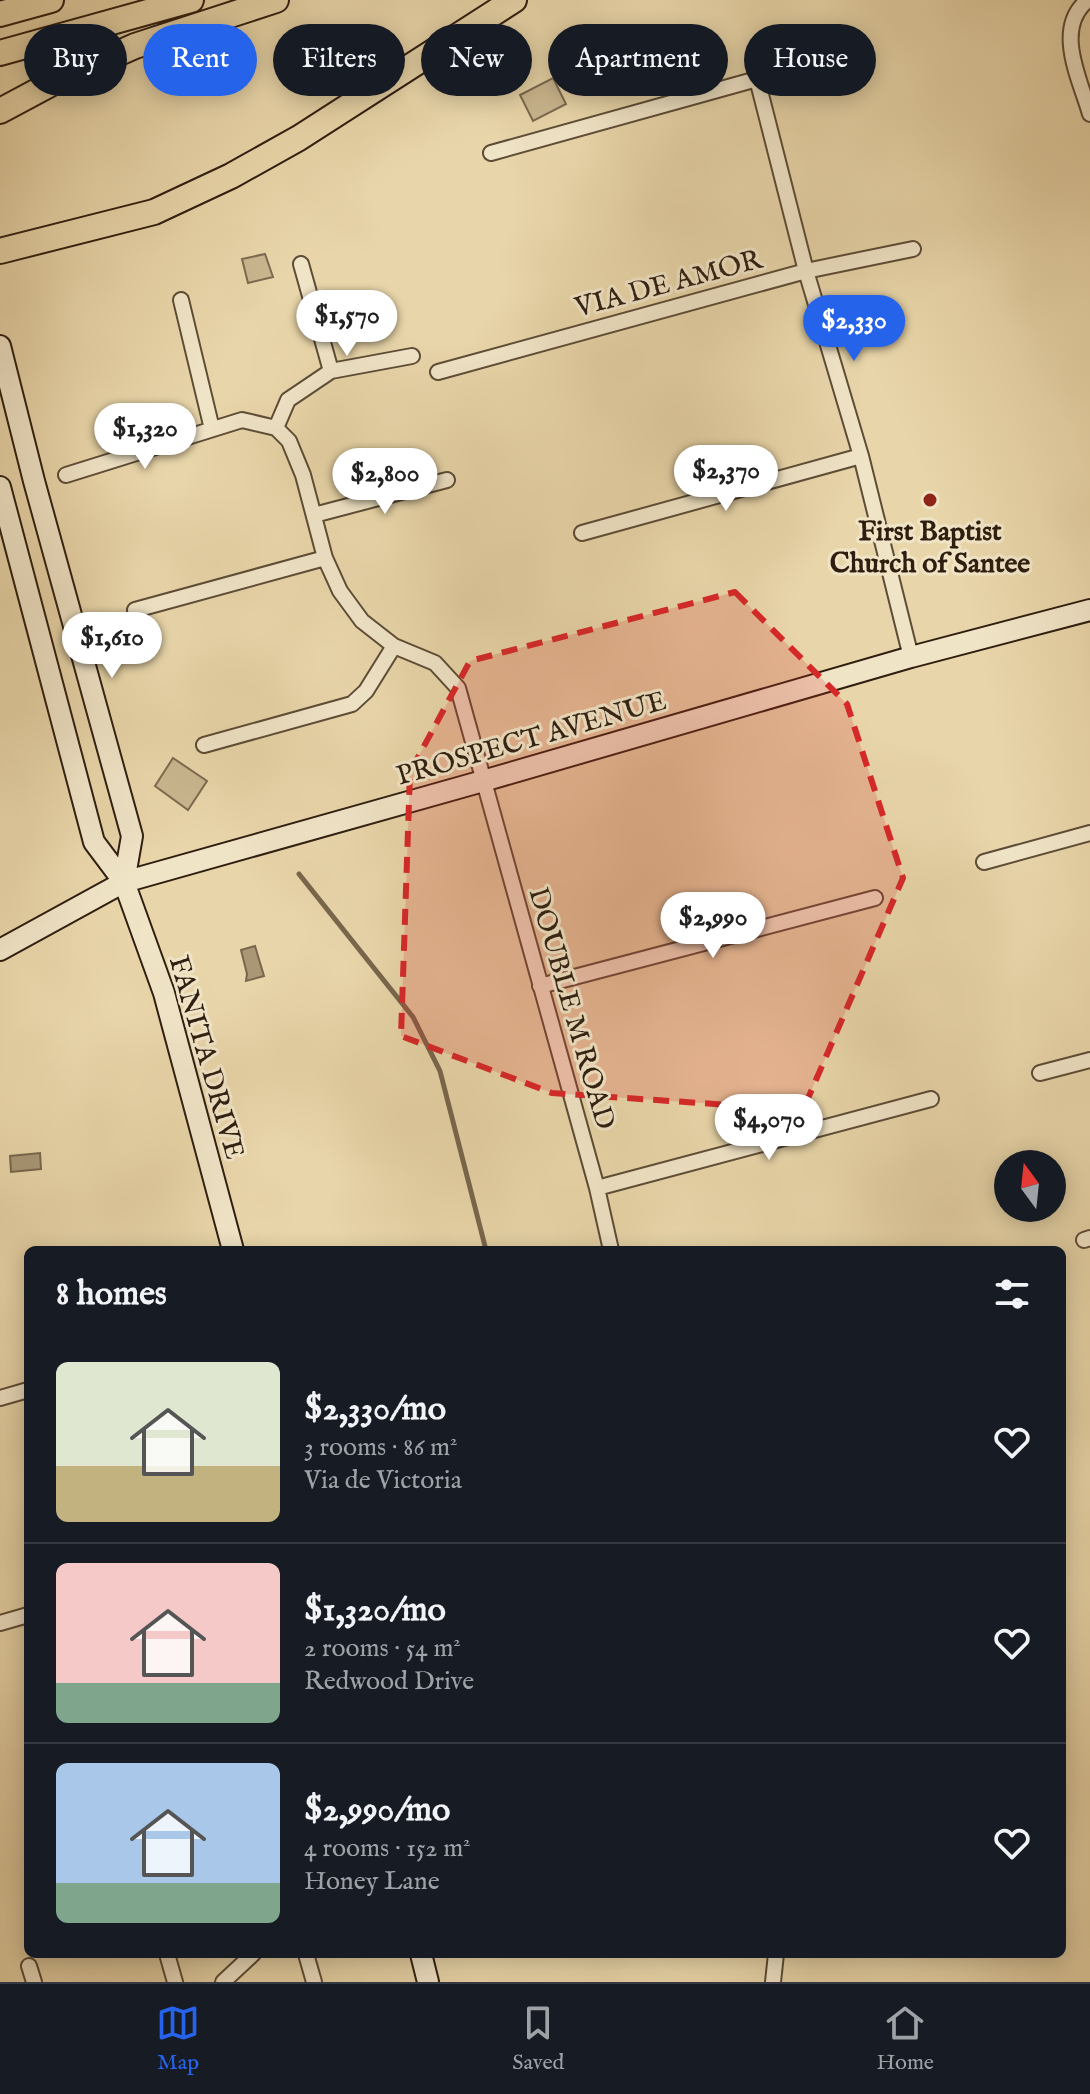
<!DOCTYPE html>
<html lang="en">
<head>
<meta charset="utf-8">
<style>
	:root { --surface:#171b24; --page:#20242c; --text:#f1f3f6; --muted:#9ea1a6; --line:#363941; --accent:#2563eb }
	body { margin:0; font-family:"IM FELL English",serif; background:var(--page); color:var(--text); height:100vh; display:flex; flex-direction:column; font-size:30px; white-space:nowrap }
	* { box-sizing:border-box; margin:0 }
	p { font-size:26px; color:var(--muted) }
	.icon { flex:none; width:44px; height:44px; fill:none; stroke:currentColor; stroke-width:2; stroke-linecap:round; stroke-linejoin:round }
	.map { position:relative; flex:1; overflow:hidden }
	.side { position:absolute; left:24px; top:1246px; width:1042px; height:712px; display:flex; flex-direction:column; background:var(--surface); border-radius:12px; box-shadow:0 4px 20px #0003 }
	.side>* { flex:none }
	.hud { position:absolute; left:24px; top:24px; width:1042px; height:72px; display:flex; gap:16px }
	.needle { width:52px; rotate:345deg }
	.controls { position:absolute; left:994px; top:1150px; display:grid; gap:16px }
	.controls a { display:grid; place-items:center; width:72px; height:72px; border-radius:50%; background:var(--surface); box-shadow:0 4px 20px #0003; font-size:40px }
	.price { position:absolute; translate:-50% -68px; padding:0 18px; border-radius:28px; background:#fff; color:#222; font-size:26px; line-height:52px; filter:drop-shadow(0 2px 4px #0008) }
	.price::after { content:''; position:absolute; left:50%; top:48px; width:24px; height:18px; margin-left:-12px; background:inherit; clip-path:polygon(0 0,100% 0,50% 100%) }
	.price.active { background:var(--accent); color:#fff }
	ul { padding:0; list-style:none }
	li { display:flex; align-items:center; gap:24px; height:200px; padding:0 32px }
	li+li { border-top:2px solid var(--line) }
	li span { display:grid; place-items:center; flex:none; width:224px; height:160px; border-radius:12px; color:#555 }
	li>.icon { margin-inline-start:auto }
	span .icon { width:96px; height:96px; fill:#fffc; stroke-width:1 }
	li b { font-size:34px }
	h2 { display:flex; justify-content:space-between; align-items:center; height:96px; padding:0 32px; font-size:34px }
	.pill { padding:0 28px; border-radius:36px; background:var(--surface); box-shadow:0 4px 20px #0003; font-size:28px; line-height:72px }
	.pill.active { background:var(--accent); color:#fff }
	.dock { display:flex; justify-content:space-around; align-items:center; height:112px; border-top:2px solid var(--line); background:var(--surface); font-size:22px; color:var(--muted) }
	.dock a { display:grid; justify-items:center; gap:4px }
	.dock .active { color:var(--accent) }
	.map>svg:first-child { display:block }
</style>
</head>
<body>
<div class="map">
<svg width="1090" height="1982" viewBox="0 0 1090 1982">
	<rect width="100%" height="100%" fill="#e8d5a9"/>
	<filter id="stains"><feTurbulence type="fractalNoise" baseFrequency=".0025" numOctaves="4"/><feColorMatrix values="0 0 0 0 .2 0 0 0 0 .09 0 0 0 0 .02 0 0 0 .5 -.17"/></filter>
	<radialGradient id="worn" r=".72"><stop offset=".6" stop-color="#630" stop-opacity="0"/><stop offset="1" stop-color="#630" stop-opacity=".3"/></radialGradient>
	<path fill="#c9b68f" stroke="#7c6a50" stroke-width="2" d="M 553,78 L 566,104 L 533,121 L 520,95 Z
		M 265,254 L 273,277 L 248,283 L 242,259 Z
		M 173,758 L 207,781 L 188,810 L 155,786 Z"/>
	<path fill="#a99775" stroke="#78674d" stroke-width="2" d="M 255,946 L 264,976 L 246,981 L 247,974 L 241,950 Z
		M 40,1153 L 41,1169 L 11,1172 L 10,1156 Z"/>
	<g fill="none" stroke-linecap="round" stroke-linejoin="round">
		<path stroke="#78674d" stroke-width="5" d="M 299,874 L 413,1017 L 440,1071 L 486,1250"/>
		<g stroke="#5d4c36" stroke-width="18">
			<path id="street" d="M 1088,0 C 1053,28 1080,79 1090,114
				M 757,79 L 806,271 L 861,456 L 911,657
				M 491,153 L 757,79 L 820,66 L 854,68
				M 181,300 L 212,429
				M 331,371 L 412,356
				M 438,372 L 806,271 L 913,249
				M 276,428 L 288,400 L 331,371 L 301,264
				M 66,475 L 242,420 L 276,428 L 289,441 L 303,475 L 325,558 L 340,591 L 362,621 L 394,646 L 435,663 L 458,688 L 597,1188 L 611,1250
				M 314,515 L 447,480
				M 582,533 L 861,456
				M 135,610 L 325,558
				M 204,745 L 352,704 L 366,691 L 394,646
				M 984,862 L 1090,833
				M 540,986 L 875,898
				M 1040,1073 L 1090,1060
				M 597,1188 L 931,1099
				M 1084,1240 L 1090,1238
				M 0,1398 L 28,1390
				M 0,1623 L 28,1615
				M 167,1954 L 175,1982
				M 306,1954 L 314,1982
				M 29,1966 L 34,1982
				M 223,1982 L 253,1954
				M 773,1982 L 776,1954"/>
		</g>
		<g stroke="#2f1e10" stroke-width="24">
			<path id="secondary" d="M 0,346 L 34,481 L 132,836 L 124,882
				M 0,487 L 94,842 L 124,882 L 164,993 L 233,1250
				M 0,950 L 124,882 L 483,781 L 911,657 L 1090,610
				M 421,1954 L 428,1982"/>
		</g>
		<g stroke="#2f1e10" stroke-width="28">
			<path id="highway" d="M 0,14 L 51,0
				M 0,53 L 191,0
				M 0,111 L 58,80 L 135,46 L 276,0
				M 0,251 L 154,212 L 231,176 L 299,138 L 514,0"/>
		</g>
		<use href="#street" stroke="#f0e4c7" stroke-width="14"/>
		<use href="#secondary" stroke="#f0e4c7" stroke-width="20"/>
		<use href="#highway" stroke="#e8d5a9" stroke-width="24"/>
	</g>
	<path fill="#d62828" fill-opacity="0.2" stroke="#d62828" stroke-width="6" stroke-dasharray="16 10" stroke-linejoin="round" d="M 735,592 L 847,704 L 903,878 L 803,1110 L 552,1093 L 401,1036 L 410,772 L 470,661 Z"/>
	<circle fill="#8f2418" stroke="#f0e4c7" stroke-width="3" cx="930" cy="500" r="8"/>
	<g text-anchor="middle" stroke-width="6" stroke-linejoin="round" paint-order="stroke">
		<g font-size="28" fill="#2f1e10" stroke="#f0e4c7">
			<text transform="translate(668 282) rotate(-15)" y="10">VIA DE AMOR</text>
			<text transform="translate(531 737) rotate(-16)" y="10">PROSPECT AVENUE</text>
			<text transform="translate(573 1008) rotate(74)" y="10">DOUBLE M ROAD</text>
			<text transform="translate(208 1057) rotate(74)" y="10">FANITA DRIVE</text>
		</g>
		<g font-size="28" font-weight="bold" fill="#2f1e10" stroke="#f0e4c7">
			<text x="930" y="540">First Baptist<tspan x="930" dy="32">Church of Santee</tspan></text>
		</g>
	</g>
	<rect width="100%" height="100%" filter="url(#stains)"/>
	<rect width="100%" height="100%" fill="url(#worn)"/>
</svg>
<div class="controls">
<a><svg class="needle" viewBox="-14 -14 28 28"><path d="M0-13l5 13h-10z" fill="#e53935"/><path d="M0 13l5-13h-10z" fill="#9ea1a6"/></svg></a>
</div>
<b class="price" style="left:347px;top:358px">$1,570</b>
<b class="price active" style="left:854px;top:363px">$2,330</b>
<b class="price" style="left:145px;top:471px">$1,320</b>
<b class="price" style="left:726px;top:513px">$2,370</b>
<b class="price" style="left:385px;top:516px">$2,800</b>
<b class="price" style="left:112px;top:680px">$1,610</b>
<b class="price" style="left:713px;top:960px">$2,990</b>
<b class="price" style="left:769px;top:1162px">$4,070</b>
<div class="hud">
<a class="pill">Buy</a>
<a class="pill active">Rent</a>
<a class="pill">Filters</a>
<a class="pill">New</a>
<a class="pill">Apartment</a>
<a class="pill">House</a>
</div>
<section class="side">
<h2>8 homes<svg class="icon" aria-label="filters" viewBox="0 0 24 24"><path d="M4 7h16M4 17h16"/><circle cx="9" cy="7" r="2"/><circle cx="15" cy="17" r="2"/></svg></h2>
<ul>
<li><span style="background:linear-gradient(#dfe7d0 65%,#c2b280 0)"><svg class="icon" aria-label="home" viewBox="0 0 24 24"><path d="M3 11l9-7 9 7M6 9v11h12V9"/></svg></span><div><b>$2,330/mo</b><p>3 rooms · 86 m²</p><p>Via de Victoria</p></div><svg class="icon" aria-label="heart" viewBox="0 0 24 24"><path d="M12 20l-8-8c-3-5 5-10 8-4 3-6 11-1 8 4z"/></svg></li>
<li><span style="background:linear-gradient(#f6c9c9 75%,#7fa58c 0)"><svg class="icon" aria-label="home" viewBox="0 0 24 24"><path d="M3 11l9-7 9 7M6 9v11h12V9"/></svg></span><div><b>$1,320/mo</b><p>2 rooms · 54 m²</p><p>Redwood Drive</p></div><svg class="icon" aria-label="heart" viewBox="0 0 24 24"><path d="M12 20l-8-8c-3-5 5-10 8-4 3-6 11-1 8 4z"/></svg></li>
<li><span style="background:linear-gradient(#a9c7e8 75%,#7fa58c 0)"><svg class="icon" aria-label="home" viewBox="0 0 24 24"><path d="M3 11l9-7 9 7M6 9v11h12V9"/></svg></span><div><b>$2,990/mo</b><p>4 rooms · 152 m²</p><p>Honey Lane</p></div><svg class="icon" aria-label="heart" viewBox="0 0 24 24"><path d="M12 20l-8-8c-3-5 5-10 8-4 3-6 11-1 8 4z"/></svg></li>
</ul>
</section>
</div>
<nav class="dock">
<a class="active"><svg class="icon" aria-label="map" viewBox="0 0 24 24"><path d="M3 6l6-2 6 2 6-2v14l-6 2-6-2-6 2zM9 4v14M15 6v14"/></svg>Map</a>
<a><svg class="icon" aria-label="saved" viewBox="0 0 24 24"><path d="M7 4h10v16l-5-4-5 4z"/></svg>Saved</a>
<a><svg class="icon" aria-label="home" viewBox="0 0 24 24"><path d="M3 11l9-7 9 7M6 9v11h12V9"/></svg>Home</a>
</nav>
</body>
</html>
